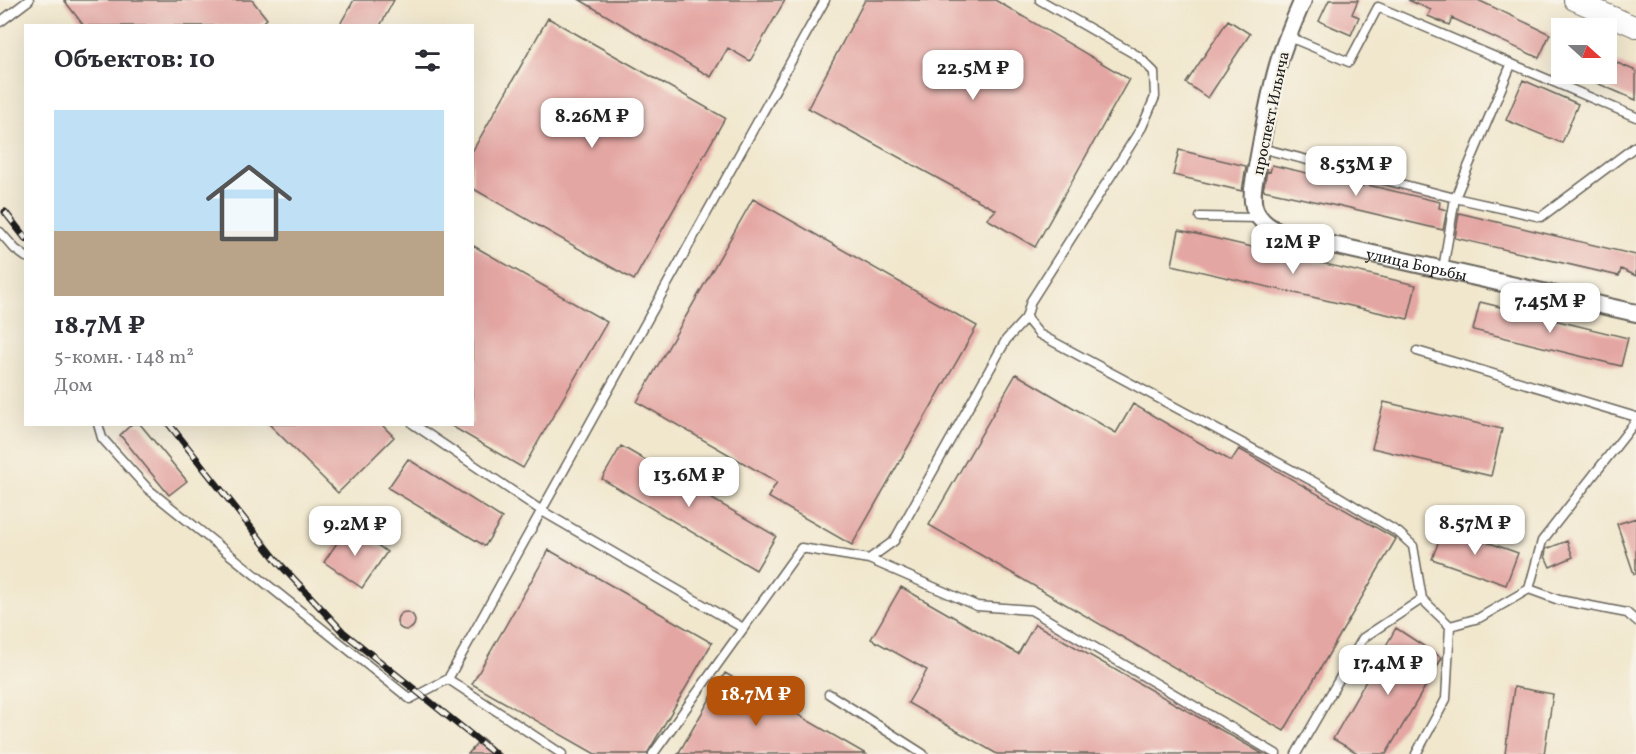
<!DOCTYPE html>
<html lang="ru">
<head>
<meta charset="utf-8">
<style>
	:root { --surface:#fff; --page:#f7f7f7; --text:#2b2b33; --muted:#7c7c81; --line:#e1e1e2; --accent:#b45309 }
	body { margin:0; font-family:Vollkorn,serif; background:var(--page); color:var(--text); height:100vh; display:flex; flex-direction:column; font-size:22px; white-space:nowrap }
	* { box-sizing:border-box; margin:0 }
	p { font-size:20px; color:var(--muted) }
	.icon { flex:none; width:33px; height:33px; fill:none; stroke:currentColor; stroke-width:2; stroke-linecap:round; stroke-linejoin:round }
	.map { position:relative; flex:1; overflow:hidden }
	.sheet { position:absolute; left:24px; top:24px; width:450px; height:402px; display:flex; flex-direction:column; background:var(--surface); border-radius:0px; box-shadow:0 6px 24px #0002 }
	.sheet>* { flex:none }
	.needle { width:39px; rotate:111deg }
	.controls { position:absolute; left:1551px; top:18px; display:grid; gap:12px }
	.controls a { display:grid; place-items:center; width:66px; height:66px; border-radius:0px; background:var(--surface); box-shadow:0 6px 24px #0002; font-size:30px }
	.price { position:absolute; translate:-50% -51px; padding:0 14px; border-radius:12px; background:#fff; color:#222; font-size:20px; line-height:39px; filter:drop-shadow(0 2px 3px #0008) }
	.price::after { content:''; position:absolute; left:50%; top:36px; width:18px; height:14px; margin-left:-9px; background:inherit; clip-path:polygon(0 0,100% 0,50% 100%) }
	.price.current { background:var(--accent); color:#fff }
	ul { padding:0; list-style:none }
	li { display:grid; align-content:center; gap:12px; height:318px; padding:0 30px }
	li+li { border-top:2px solid var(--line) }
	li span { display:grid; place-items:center; height:186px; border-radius:0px; color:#555 }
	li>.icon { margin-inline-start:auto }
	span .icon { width:108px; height:108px; fill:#fffc; stroke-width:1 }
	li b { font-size:26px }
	h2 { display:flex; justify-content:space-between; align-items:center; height:72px; padding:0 30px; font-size:26px }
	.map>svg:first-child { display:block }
</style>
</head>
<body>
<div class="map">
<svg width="1636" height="754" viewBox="0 0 1636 754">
	<rect width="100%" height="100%" fill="#f7f3e8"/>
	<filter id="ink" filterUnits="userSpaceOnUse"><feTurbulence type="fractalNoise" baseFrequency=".0167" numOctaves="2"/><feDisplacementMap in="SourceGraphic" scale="12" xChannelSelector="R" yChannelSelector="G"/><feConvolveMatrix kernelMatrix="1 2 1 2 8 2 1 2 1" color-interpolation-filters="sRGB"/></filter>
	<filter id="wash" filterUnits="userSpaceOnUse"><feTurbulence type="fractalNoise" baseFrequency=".008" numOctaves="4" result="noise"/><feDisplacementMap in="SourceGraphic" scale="24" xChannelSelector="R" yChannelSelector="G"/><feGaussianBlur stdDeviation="1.35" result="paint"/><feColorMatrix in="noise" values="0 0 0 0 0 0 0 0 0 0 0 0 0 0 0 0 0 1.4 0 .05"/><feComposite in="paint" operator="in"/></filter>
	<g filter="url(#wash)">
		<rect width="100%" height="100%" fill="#f1e7cd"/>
		<g id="blocks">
			<path fill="#e4a6a3" d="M 64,0 L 252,0 L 267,19 L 259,26 L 84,26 Z
				M 354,0 L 394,0 L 380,26 L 339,26 Z
				M 580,0 L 785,0 L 750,61 L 728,48 L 711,77 Z
				M 865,0 L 995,0 L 1129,79 L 1035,247 L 987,219 L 996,210 L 808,108 Z
				M 1329,0 L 1358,0 L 1352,14 L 1359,17 L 1351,35 L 1319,21 Z
				M 1408,0 L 1478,0 L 1550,34 L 1539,58 L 1452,18 L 1449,25 L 1428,16 L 1431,10 Z
				M 548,18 L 725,118 L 634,280 L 472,188 L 472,152 Z
				M 1228,20 L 1250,34 L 1208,98 L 1186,83 Z
				M 1606,58 L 1636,71 L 1636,100 L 1576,74 L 1606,74 Z
				M 1523,80 L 1578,104 L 1562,143 L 1506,120 Z
				M 1179,150 L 1246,166 L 1242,191 L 1173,175 Z
				M 1272,165 L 1363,186 L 1364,184 L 1440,202 L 1439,208 L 1447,210 L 1443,230 L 1337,205 L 1337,206 L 1263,190 L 1267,171 L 1270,172 Z
				M 753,199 L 977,326 L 852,545 L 768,497 L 777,482 L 637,402 Z
				M 1459,213 L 1636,255 L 1636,276 L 1621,269 L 1619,276 L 1455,238 Z
				M 1179,230 L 1416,285 L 1408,319 L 1172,265 Z
				M 472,245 L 607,322 L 523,468 L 448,424 L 472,424 Z
				M 1480,302 L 1628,338 L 1621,366 L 1473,330 Z
				M 1016,374 L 1116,433 L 1133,404 L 1231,461 L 1239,449 L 1396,539 L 1284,731 L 929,525 Z
				M 1384,402 L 1502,429 L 1491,476 L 1372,448 Z
				M 132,424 L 140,424 L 187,481 L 169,495 L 120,435 Z
				M 269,424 L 381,424 L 394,437 L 338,493 Z
				M 621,446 L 776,536 L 756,570 L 602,479 Z
				M 408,459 L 502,518 L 485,546 L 388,488 Z
				M 1636,518 L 1636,574 L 1634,574 L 1617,524 Z
				M 349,525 L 387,552 L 362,588 L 324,562 Z
				M 1444,527 L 1518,553 L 1506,585 L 1432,559 Z
				M 1567,541 L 1573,557 L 1550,567 L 1545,556 L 1546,549 Z
				M 549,550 L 712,643 L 647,754 L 595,754 L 472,684 Z
				M 901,587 L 1018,654 L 1035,624 L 1263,754 L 997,754 L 908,703 L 927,670 L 871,639 Z
				M397 621a9 9 0 1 1 18 0a9 9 0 1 1-18 0Z
				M 1396,628 L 1442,658 L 1386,754 L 1359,754 L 1333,739 Z
				M 725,673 L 866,754 L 678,754 Z
				M 1514,687 L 1553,694 L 1544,754 L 1505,754 Z
				M 482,738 L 500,754 L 468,754 Z"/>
		</g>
	</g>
	<g filter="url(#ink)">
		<use href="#blocks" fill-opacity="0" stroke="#67635a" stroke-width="1.5"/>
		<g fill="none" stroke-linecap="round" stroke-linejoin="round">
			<g stroke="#67635a" stroke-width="11">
				<path id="service" d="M 1040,0 L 1138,56 L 1154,72 L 1155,97 L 1142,127 L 1031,301 L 1026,318 L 1039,334 L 1318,484 L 1399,533 L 1413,546 L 1422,599
					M 0,22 L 29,0
					M 1287,36 L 1349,62 L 1378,7 L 1636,117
					M 1261,148 L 1455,198 L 1541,217 L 1636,146
					M 1200,217 L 1259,218
					M 0,232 L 15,249 L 26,257
					M 1443,269 L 1455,198 L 1511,65
					M 1417,351 L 1636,417
					M 98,424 L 102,438 L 148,489 L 410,699 L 448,679 L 562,754
					M 413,424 L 542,511 L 743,628
					M 869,559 L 977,606 L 1031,610 L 1276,754
					M 1529,589 L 1542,541 L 1636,421
					M 1450,626 L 1479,618 L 1529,589 L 1559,600 L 1627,613 L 1636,621
					M 448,679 L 825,0
					M 829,694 L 923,754
					M 653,754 L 801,548 L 869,559 L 894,541 L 1006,340 L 1026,318
					M 1296,754 L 1363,638 L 1422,599 L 1450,626
					M 1416,754 L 1446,699 L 1450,626"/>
			</g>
			<g stroke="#67635a" stroke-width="20">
				<g id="minor">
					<path id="s1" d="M 1303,0 C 1294,21 1284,43 1278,65 C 1269,96 1264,129 1258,161 C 1256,175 1250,192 1254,207 C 1259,223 1273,230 1288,235 L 1636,313"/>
				</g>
			</g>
			<g stroke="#67635a" stroke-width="22">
				<path id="tertiary" d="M 1574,0 L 1636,27"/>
			</g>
			<use href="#service" stroke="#fff" stroke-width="8"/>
			<use href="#minor" stroke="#fff" stroke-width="16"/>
			<use href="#tertiary" stroke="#fff" stroke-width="20"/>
			<g stroke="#1c1c1c" stroke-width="7">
				<path id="rail" d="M 5,212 L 26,239
					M 169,424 L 278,562 L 343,632 L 495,754"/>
			</g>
			<use href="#rail" stroke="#f7f3e8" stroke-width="4.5" stroke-dasharray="14" stroke-linecap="butt"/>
		</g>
	</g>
	<g text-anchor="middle" stroke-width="4.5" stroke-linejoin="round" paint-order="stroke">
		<g font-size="16" fill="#1c1c1c" stroke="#f7f3e8">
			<text transform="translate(1270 113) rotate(-78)" y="6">проспект Ильича</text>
			<text dy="6" stroke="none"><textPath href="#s1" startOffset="392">улица Борьбы</textPath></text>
		</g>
	</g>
</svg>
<div class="controls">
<a><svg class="needle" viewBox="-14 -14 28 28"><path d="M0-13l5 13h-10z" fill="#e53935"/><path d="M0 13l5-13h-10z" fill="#7c7c81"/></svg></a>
</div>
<b class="price" style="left:973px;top:101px">22.5M ₽</b>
<b class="price" style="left:592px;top:149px">8.26M ₽</b>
<b class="price" style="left:1356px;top:197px">8.53M ₽</b>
<b class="price" style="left:1293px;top:275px">12M ₽</b>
<b class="price" style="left:1550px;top:334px">7.45M ₽</b>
<b class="price" style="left:689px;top:508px">13.6M ₽</b>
<b class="price" style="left:1475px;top:556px">8.57M ₽</b>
<b class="price" style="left:355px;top:557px">9.2M ₽</b>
<b class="price" style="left:1388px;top:696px">17.4M ₽</b>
<b class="price current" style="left:756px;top:727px">18.7M ₽</b>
<section class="sheet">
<h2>Объектов: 10<svg class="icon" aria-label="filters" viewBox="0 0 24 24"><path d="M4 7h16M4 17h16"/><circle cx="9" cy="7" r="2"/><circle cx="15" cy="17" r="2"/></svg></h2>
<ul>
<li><span style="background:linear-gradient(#bfe0f5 65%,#b9a48a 0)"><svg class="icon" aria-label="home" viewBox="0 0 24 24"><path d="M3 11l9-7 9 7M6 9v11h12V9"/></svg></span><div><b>18.7M ₽</b><p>5-комн. · 148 m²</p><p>Дом</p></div></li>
</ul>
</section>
</div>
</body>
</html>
